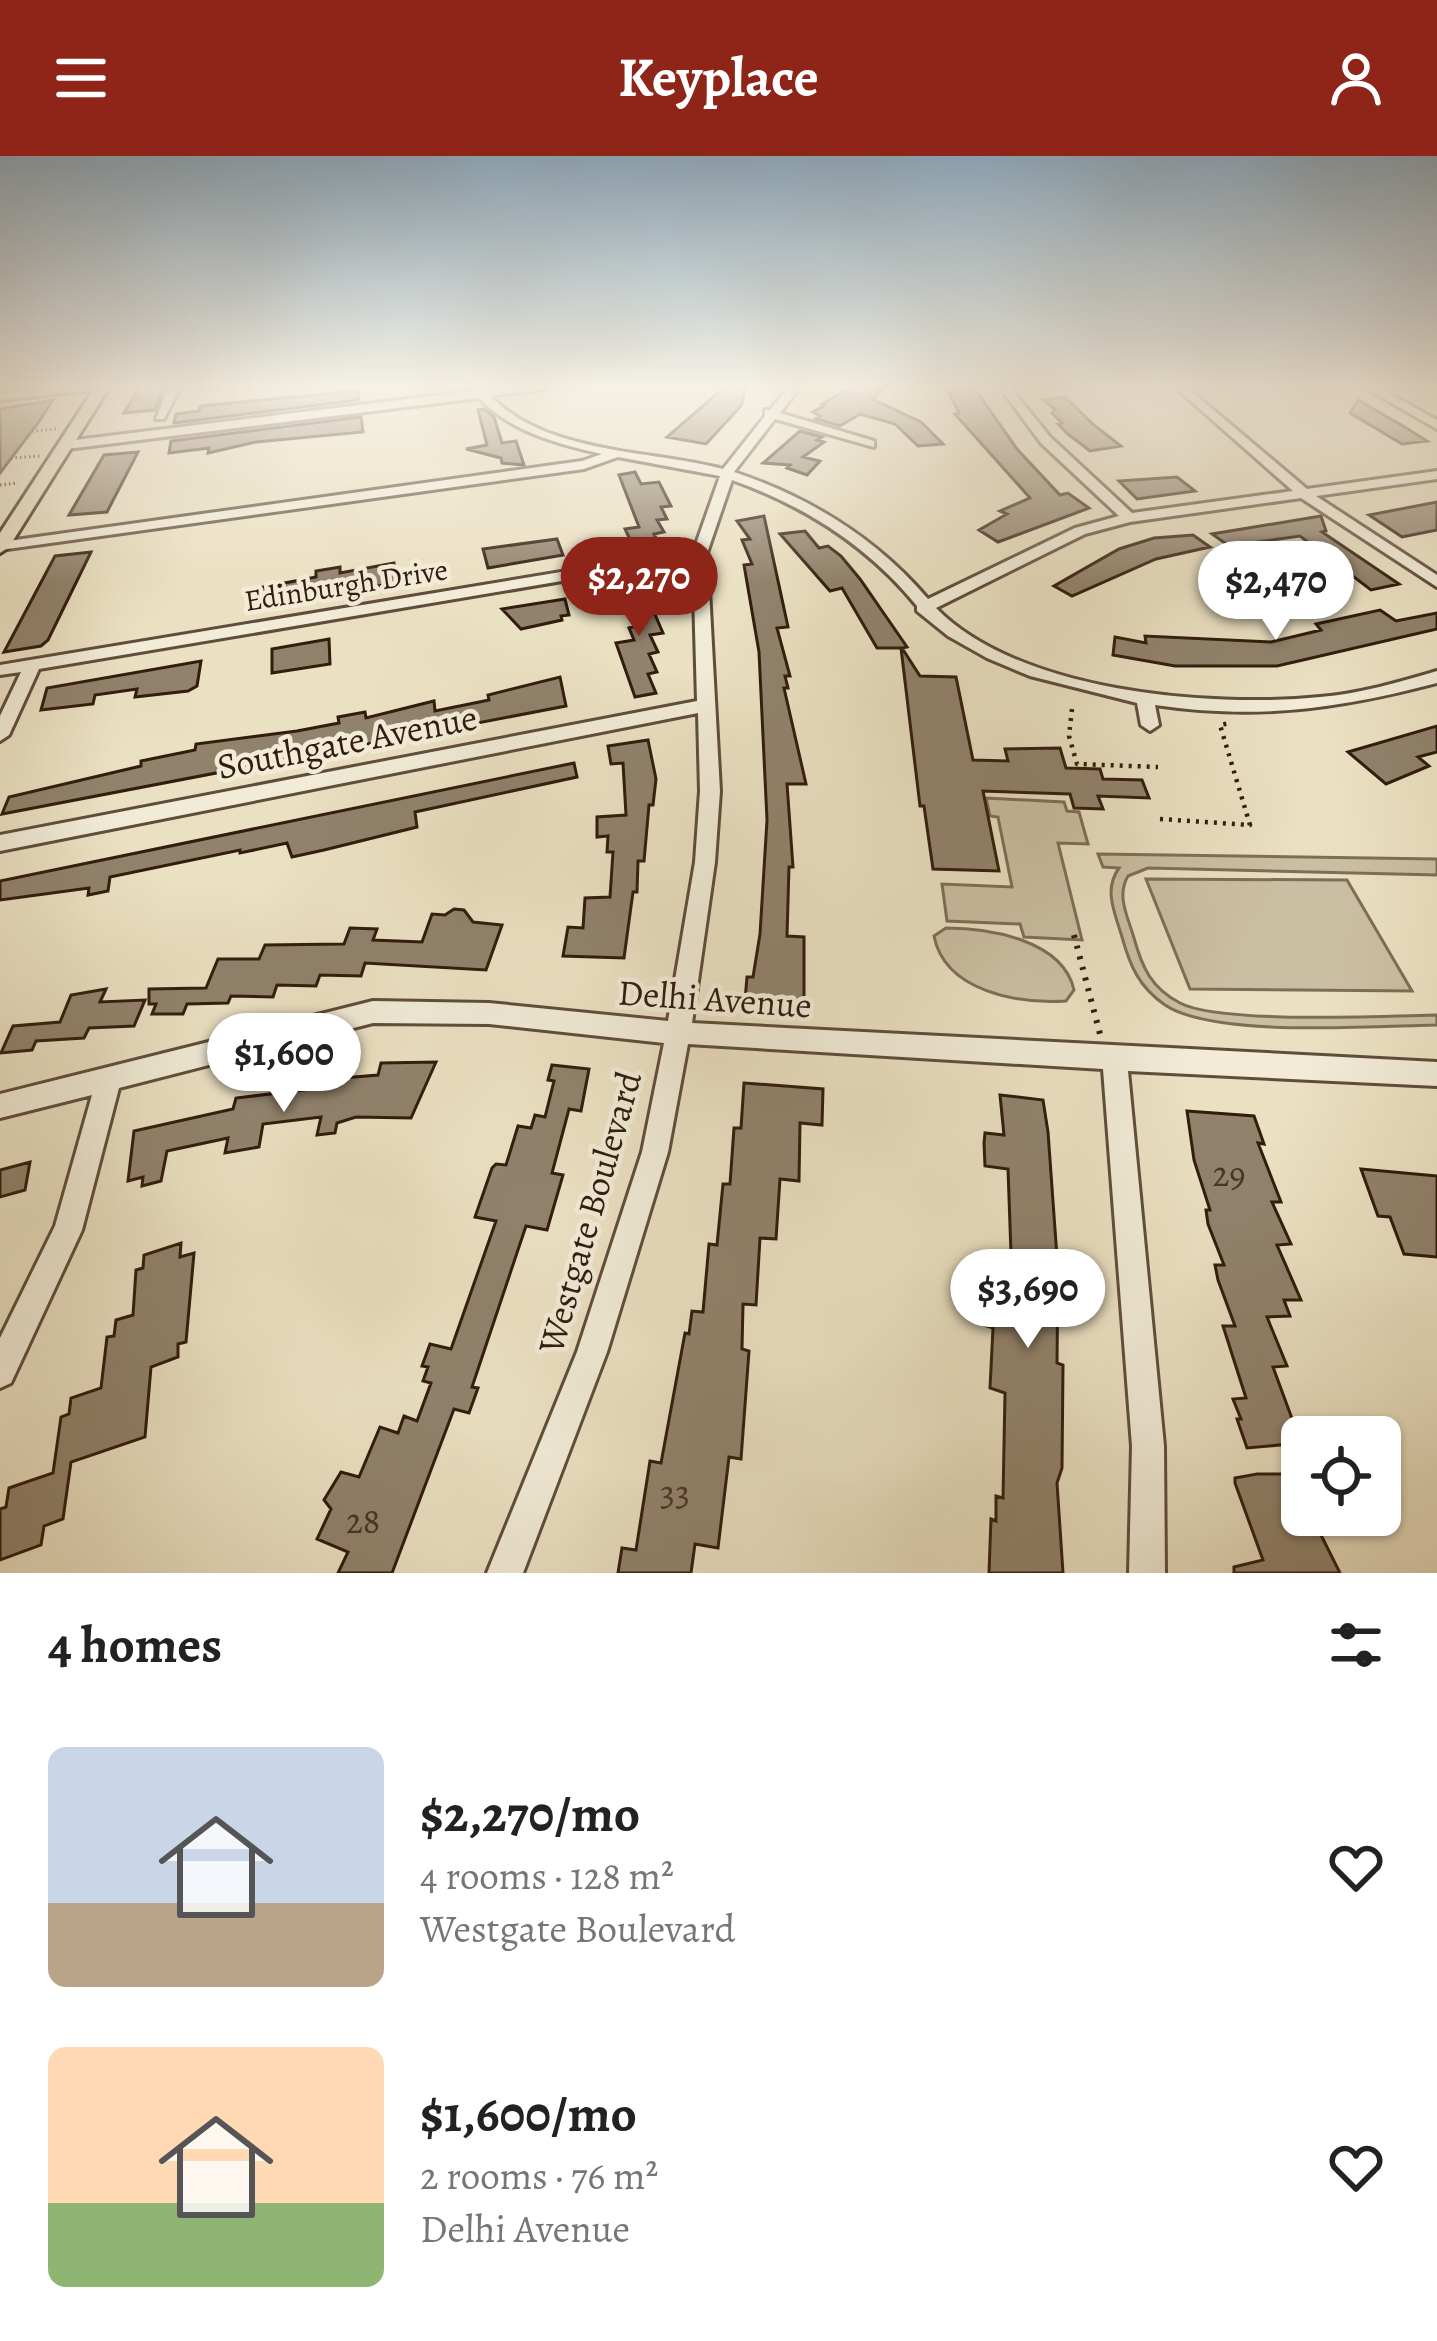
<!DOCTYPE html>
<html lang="en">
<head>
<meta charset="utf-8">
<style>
	:root { --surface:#fff; --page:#f2f2f2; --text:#222; --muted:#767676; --accent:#8f2418 }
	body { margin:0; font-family:Alegreya,serif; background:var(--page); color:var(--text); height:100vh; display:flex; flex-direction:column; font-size:45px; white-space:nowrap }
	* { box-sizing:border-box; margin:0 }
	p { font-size:39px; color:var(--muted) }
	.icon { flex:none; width:66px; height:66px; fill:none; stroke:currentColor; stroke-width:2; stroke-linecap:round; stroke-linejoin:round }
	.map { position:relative; height:1417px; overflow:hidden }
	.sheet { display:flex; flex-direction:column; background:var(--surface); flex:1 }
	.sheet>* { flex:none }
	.tools { position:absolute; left:1281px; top:1260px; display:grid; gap:24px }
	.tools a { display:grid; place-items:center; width:120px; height:120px; border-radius:18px; background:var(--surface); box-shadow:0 3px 9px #0004; font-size:60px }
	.price { position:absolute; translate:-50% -102px; padding:0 27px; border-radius:42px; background:#fff; color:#222; font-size:39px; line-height:78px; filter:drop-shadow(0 3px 6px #0008) }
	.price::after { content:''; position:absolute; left:50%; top:72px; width:36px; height:27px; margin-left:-18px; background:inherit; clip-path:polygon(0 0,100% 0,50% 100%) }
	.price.on { background:var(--accent); color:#fff }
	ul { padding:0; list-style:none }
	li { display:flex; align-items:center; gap:36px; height:300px; padding:0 48px }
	li span { display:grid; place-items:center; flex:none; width:336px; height:240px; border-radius:18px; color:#555 }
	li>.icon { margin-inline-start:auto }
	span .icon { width:144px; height:144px; fill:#fffc; stroke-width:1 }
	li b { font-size:51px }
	h2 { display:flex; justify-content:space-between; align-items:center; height:144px; padding:0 48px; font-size:51px }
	header { display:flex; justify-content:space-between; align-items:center; height:156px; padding:0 48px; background:var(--accent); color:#fff; font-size:54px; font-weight:600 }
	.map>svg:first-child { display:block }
</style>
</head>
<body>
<header><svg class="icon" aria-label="menu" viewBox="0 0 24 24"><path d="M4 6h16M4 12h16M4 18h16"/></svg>Keyplace<svg class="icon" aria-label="person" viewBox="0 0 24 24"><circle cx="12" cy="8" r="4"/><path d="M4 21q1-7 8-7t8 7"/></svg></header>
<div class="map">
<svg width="1437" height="1417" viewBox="0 0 1437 1417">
	<rect width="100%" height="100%" fill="#eae0c2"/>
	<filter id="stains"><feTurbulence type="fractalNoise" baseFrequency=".00167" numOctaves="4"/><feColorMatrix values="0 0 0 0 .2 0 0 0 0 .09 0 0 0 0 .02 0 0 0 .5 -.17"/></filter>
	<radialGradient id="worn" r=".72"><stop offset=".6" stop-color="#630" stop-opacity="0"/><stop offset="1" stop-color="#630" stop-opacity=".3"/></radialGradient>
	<path fill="#cbbfa3" stroke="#7e6e58" stroke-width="3" d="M 986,642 L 1064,646 L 1067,655 L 1079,656 L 1088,688 L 1058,687 L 1082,784 L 1024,781 L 1020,768 L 947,765 L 942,728 L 1012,731 L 998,661 L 990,660 Z
		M 1098,698 L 1437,703 L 1437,719 L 1148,712 L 1128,720 C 1116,740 1128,761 1134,782 C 1142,811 1151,832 1180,847 C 1220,868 1384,860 1437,859 L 1437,869 C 1374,870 1214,882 1165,849 C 1139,831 1130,810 1122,781 C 1115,757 1103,734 1119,712 L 1103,711 Z
		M 1146,723 L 1347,724 L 1412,835 L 1190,833 Z
		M 946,772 C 989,772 1063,784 1074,834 L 1066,845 C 1019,848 945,836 934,780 Z"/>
	<path fill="#91826c" stroke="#311c0e" stroke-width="3" d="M 140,230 L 164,230 L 155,254 L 124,257 Z
		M 726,230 L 746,230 L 741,250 L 706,288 L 667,281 Z
		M 854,230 L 887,230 L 872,243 L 921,266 L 943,288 L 918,290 L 895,268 L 860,258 L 840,270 L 816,263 L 820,260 L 813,256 L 825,249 L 822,248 Z
		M 947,233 L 975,233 L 1017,293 L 1060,339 L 1068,337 L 1089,352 L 998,386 L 979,374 L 1007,358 L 1000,355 L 1030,342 L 955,258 L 959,257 Z
		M 346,236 L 358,235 L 359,244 L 174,267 L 176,258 L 199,255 L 200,250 Z
		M 1065,241 L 1094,269 L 1121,290 L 1090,295 L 1068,278 L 1058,268 L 1062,267 L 1052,257 L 1055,253 L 1043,244 Z
		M 53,244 L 38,267 L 0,317 L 0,253 Z
		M 1358,244 L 1403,270 L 1427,285 L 1402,288 L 1350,257 Z
		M 484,253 L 494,261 L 502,287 L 516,285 L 524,309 L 502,307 L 501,302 L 466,293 L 487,289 L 478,254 Z
		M 361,261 L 363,276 L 256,286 L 208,297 L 209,292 L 169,297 L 171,285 Z
		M 800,275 L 822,281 L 817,284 L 824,286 L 803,301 L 820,305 L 807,319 L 787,312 L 790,309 L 763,307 Z
		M 138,296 L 107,356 L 69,359 L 104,299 Z
		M 635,316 L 641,328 L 659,326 L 671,350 L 661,351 L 667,363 L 657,364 L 664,376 L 654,378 L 660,390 L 635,394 L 625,373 L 639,371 L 619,319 Z
		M 1177,321 L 1195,335 L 1137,343 L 1119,325 Z
		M 1437,346 L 1437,374 L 1402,381 L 1369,359 Z
		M 764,360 L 788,471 L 777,472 L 790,520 L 785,520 L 788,532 L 784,532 L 806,628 L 787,628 L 793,711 L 789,711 L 787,780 L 804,781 L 804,848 L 745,844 L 747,821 L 753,821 L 760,778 L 767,664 L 759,496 L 744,409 L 752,408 L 742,384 L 750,383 L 737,365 Z
		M 1321,360 L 1326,375 L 1322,376 L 1399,428 L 1371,434 L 1300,380 L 1229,390 L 1212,378 Z
		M 805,375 L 819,392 L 828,390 L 841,400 L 860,423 L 907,491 L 902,492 L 920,520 L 956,521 L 973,604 L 1008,605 L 1005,593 L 1060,592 L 1066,612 L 1100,613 L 1103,623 L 1142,624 L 1149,642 L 1098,640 L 1103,653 L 1074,652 L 1070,638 L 983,635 L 999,715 L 933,713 L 924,650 L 920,650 L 901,492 L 877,492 L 842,432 L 830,435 L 780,378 Z
		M 1193,379 L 1210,391 L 1156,403 L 1072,440 L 1054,430 L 1119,393 L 1154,382 Z
		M 557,383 L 563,399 L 488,412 L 483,393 Z
		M 91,396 L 48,484 L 41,490 L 4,496 L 55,400 Z
		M 394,407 L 397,427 L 257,449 L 258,432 L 316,421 L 316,415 L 340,411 L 340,417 Z
		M 640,424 L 663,477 L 650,479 L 658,496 L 649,498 L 657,516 L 648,518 L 656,537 L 635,541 L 616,487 L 634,484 L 629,472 L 635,470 L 618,428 Z
		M 565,443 L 569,459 L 561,460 L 562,464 L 521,473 L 502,453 Z
		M 1380,454 L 1396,465 L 1437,457 L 1437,473 L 1277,510 L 1175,510 L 1113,499 L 1115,481 L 1146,487 L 1145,480 L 1271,486 L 1321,474 L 1316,468 Z
		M 329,483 L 330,508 L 272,517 L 272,493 Z
		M 201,505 L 197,530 L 188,535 L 135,541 L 137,533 L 95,539 L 93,548 L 41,554 L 47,532 Z
		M 560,521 L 566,550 L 2,658 L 9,641 L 141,610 L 141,605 L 195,594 L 196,588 L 297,575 L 339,567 L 338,561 L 365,556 L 366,562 L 434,545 L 435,555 L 489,544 L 488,539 Z
		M 1437,570 L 1437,596 L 1418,601 L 1429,610 L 1386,628 L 1348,596 Z
		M 648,584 L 656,623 L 653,649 L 649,649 L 644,705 L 638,705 L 637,736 L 633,736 L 624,802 L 563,800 L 568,771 L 583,772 L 585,742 L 610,741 L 613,696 L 607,696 L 608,680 L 597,681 L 597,661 L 626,659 L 623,607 L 611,608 L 608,590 Z
		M 574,607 L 577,621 L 415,656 L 417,671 L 324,694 L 292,701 L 287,687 L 240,697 L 240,694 L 110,721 L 108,735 L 88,739 L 89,732 L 0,744 L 0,725 Z
		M 454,753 L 464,754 L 473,766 L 502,769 L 486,814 L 365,807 L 361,820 L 320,819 L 316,830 L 277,829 L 273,841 L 231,840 L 228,847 L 187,848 L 183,858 L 152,858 L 156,848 L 149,848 L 149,833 L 206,832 L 218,803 L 259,803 L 265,789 L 344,788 L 350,772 L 377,773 L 373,784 L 422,786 L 432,758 L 445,759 Z
		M 106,833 L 100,846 L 145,844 L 134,870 L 89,872 L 84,882 L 36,885 L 32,894 L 1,897 L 13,870 L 60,866 L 71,839 Z
		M 436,906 L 411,962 L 356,961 L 337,967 L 335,977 L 317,979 L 321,961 L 263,968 L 259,991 L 225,997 L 228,982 L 167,995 L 161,1025 L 142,1030 L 143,1021 L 128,1025 L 134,975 L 233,953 L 236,942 L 329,931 L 331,923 L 378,919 L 381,907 Z
		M 552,909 L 589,913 L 581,955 L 569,953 L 552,1017 L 563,1019 L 547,1074 L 526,1070 L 472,1231 L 478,1232 L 469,1257 L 454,1253 L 392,1417 L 338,1417 L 348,1396 L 317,1383 L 331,1353 L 324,1344 L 341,1316 L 359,1321 L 380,1271 L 398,1277 L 404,1260 L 417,1265 L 431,1227 L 423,1225 L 428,1211 L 422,1210 L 430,1188 L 451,1193 L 496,1065 L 475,1061 L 492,1012 L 496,1008 L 506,1009 L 518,970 L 531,972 L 535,959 L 545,961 L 554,925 L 548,924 Z
		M 744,927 L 823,933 L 822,969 L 800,967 L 799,1025 L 780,1023 L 776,1083 L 760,1082 L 756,1149 L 743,1148 L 742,1193 L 749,1195 L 741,1303 L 729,1301 L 718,1392 L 695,1388 L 691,1417 L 618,1417 L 622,1392 L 636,1394 L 650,1305 L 661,1307 L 685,1177 L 689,1178 L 692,1155 L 703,1156 L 709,1088 L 717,1089 L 723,1028 L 730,1028 L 734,972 L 741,972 Z
		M 1000,939 L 1043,944 L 1048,976 L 1058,1115 L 1057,1207 L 1063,1209 L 1062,1312 L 1057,1327 L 1063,1417 L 989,1417 L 991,1363 L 996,1365 L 996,1340 L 1003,1342 L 1005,1237 L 990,1232 L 993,1172 L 984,1169 L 985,1138 L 1011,1144 L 1012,1126 L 1008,1013 L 985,1010 L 984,987 L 985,977 L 1004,979 Z
		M 1187,955 L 1254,960 L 1264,988 L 1258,987 L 1281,1046 L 1272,1046 L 1291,1088 L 1277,1089 L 1301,1144 L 1284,1144 L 1290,1160 L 1267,1161 L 1287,1210 L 1273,1211 L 1301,1287 L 1247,1292 L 1237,1263 L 1241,1263 L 1233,1243 L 1246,1242 L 1223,1170 L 1235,1170 L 1218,1124 L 1215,1109 L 1224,1109 L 1208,1068 L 1206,1054 L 1210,1054 L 1194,1004 Z
		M 30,1006 L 25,1034 L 0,1041 L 0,1014 Z
		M 1361,1013 L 1437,1020 L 1437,1101 L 1404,1098 L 1390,1061 L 1378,1060 Z
		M 181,1087 L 180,1101 L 194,1097 L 186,1186 L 178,1188 L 178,1201 L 151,1211 L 145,1281 L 71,1306 L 63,1363 L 44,1370 L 41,1389 L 0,1404 L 0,1353 L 6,1351 L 9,1332 L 53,1317 L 61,1261 L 69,1258 L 71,1242 L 101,1232 L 107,1181 L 114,1180 L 116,1164 L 133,1159 L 136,1114 L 143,1112 L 144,1099 Z
		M 1257,1318 L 1302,1318 L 1302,1359 L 1357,1359 L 1358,1366 L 1319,1375 L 1340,1417 L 1234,1417 L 1234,1411 L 1263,1404 L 1235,1327 L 1235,1322 Z"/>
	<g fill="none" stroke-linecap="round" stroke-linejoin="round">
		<g stroke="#5f4d3b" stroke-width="6">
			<path id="minor" d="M 74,230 L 108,230 L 102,233 L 0,244 L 0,238 Z
				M 169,230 L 181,230 L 164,263 L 156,263 Z
				M 470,230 L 481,230 L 485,234 L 549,230 L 544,233 L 491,240 C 544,298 651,294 723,313 L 765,260 L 765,254 L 770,254 L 790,230 L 801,230 L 780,257 L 874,285 L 874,291 L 775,263 L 734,316 C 811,342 876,382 928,443 L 1075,372 L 1119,360 L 1041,287 L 999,230 L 1009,230 L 1050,281 L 1132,357 L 1293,335 L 1174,230 L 1185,230 L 1307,333 L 1437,315 L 1437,323 L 1316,340 L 1437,419 L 1437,431 L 1301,342 L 1130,366 L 1085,378 L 936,452 C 1018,536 1209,552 1320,541 C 1360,538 1399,526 1437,515 L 1437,527 C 1338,553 1258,564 1155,549 L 1159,569 L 1150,575 L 1141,569 L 1137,547 L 1030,520 L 987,502 L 948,480 L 917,455 L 917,450 C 867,389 805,350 732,324 L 707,397 L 720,635 L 715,706 L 692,867 L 1437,906 L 1437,930 L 1128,915 L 1164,1290 L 1165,1417 L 1129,1417 L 1132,1290 L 1103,913 L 688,888 L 668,996 L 607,1196 L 523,1417 L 487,1417 L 577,1196 L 642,996 L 664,887 L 489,868 L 373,867 L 119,932 L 82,1074 L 11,1227 L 0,1232 L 0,1182 L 55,1070 L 92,939 L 0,962 L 0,938 L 373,845 L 489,847 L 668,865 L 695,706 L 700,635 L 698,557 L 0,695 L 0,679 L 697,545 L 693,403 L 39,513 L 9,579 L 0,585 L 0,560 L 21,516 L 0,519 L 0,509 L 694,394 L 720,320 L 618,301 L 584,313 L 0,394 L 1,386 L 582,305 L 602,298 C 558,288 511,276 479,242 L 67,293 L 61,289 L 67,285 L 473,235 Z
				M 1362,230 L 1376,230 L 1437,264 L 1437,273 Z"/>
		</g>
		<g stroke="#311c0e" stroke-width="6">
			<path id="major" d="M 96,230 L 110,230 L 9,391 L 0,397 L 0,377 Z"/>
		</g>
		<path stroke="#311c0e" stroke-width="3" stroke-dasharray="1.5 3" stroke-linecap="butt" d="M 32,275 L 57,273
			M 11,302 L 40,300
			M 0,329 L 18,327"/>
		<path stroke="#311c0e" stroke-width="4.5" stroke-dasharray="3 6" stroke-linecap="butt" d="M 1072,553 L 1069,580 L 1077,608 L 1158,611
			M 1160,663 L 1250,669 L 1220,569 L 1230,567"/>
		<path stroke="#311c0e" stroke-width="6" stroke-dasharray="3 8" stroke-linecap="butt" d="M 1074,779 L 1100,878"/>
		<use href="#minor" fill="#f1ebd7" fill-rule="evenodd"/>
		<use href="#major" fill="#eae0c2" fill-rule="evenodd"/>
	</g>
	<linearGradient id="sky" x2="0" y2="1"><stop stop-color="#8fabc0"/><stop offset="0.54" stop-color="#f6f1e4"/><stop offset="1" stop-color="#f6f1e4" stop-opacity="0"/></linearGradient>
	<rect width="1437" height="428" fill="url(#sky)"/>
	<g text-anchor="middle" stroke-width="9" stroke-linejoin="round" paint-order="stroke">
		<g font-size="30" fill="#311c0e" stroke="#f1ebd7">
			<text transform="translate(346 429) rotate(-9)" y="10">Edinburgh Drive</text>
		</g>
		<g font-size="36" fill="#311c0e" stroke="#f1ebd7">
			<text transform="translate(347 585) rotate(-11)" y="13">Southgate Avenue</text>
			<text transform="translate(715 842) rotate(4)" y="13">Delhi Avenue</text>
			<text transform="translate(589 1056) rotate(-74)" y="13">Westgate Boulevard</text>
		</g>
		<g font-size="36" fill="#493626">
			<text x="1229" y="1030">29</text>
			<text x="675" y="1349">33</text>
			<text x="363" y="1377">28</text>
		</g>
	</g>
	<rect width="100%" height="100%" filter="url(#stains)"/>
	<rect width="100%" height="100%" fill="url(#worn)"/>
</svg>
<div class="tools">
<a><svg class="icon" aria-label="locate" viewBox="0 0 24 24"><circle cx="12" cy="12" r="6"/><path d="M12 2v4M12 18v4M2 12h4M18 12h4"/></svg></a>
</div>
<b class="price on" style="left:639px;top:483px">$2,270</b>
<b class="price" style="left:1276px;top:487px">$2,470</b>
<b class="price" style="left:284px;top:959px">$1,600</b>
<b class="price" style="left:1028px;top:1195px">$3,690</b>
</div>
<section class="sheet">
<h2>4 homes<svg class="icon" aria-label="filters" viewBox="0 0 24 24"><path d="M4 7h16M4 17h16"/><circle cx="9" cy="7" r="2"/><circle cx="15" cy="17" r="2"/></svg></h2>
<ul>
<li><span style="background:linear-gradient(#c9d6e8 65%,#b9a48a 0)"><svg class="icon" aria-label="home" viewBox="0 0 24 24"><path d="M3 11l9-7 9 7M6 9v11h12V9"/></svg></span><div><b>$2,270/mo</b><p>4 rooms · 128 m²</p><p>Westgate Boulevard</p></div><svg class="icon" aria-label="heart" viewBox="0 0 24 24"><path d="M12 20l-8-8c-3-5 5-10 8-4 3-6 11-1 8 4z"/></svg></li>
<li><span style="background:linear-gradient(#ffd9b3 65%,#8fb573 0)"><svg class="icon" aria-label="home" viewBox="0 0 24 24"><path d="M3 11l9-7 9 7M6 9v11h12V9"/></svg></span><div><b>$1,600/mo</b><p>2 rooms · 76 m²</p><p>Delhi Avenue</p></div><svg class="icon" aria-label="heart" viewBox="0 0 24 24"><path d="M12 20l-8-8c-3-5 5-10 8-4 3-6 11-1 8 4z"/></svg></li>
</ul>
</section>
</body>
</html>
